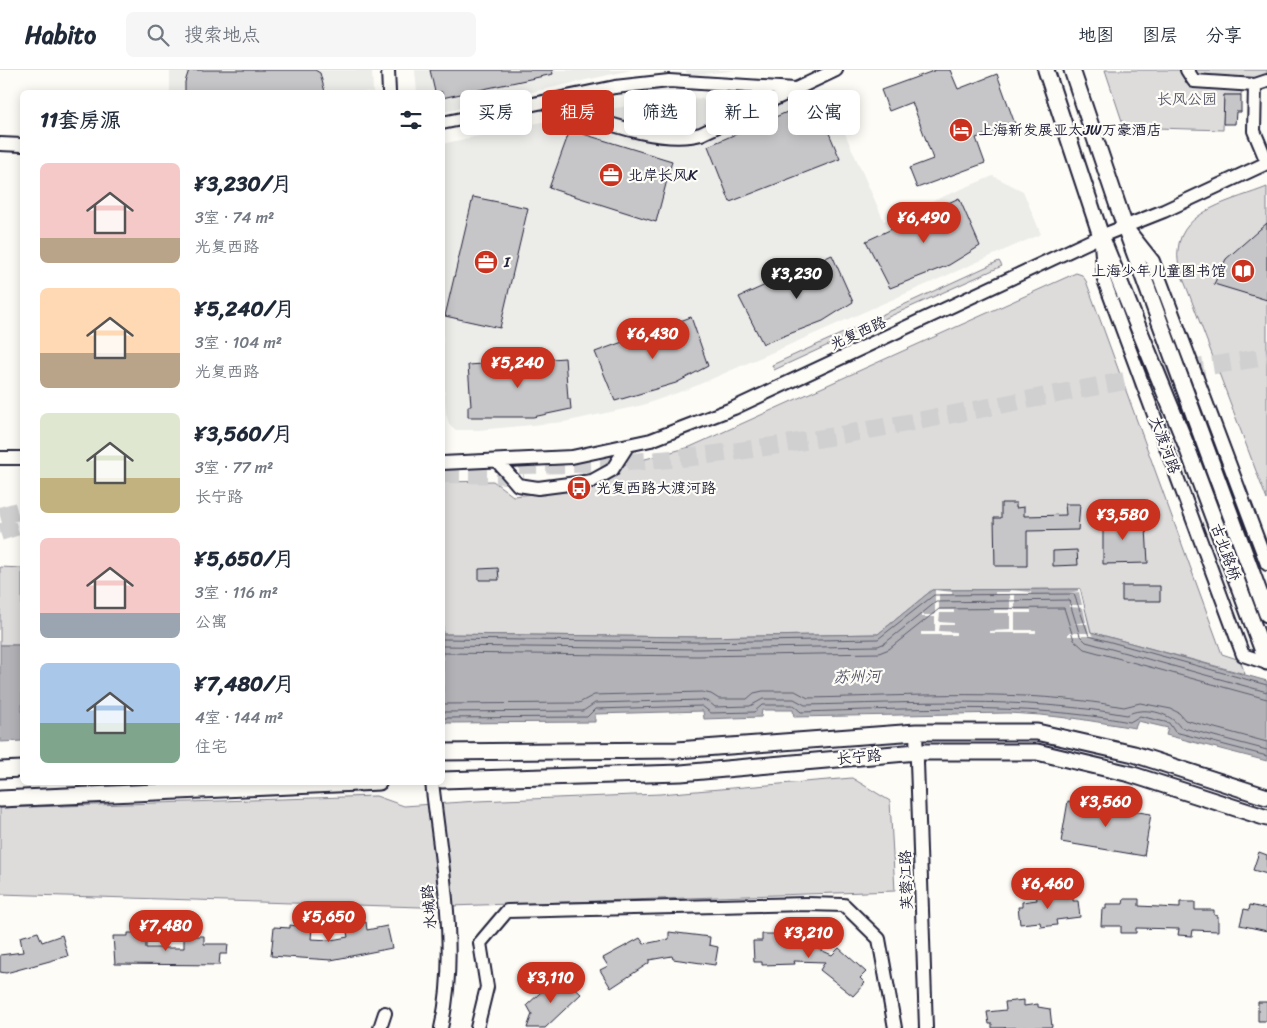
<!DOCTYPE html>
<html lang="zh">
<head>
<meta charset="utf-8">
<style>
	:root { --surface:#fff; --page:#f6f6f7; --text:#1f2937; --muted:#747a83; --line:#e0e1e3; --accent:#c8321e }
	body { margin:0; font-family:Sriracha,"LXGW WenKai TC",sans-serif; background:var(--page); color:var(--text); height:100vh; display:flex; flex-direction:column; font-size:19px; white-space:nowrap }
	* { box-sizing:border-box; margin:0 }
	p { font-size:16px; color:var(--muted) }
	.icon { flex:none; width:28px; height:28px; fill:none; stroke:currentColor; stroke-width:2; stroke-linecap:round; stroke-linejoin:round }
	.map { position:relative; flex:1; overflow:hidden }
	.drawer { position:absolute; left:20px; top:20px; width:425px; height:695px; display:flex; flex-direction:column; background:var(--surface); border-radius:8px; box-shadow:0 2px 12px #0003 }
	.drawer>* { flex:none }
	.hud { position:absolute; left:460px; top:20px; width:475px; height:45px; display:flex; gap:10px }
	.price { position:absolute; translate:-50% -42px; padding:0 11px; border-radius:18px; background:var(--accent); color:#fff; font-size:16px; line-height:32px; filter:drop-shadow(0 1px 2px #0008) }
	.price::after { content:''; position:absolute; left:50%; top:30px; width:15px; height:11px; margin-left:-8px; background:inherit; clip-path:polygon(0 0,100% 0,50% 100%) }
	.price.on { background:#222; color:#fff }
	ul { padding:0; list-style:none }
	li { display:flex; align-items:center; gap:15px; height:125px; padding:0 20px }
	li span { display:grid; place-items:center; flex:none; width:140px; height:100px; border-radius:8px; color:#555 }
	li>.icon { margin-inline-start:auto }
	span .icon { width:60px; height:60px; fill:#fffc; stroke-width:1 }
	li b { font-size:21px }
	h2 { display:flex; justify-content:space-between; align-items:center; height:60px; padding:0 20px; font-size:21px }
	.tag { padding:0 18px; border-radius:8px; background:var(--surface); box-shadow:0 2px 12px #0003; font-size:18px; line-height:45px }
	.tag.on { background:var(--accent); color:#fff }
	header { display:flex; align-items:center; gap:30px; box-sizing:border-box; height:70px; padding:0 25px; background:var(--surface); border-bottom:1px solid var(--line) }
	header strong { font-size:24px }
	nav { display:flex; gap:28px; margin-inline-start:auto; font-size:18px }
	.search { width:350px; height:45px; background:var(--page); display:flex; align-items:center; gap:12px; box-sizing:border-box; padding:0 18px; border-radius:8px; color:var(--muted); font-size:19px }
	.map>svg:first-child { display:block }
</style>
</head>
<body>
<header>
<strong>Habito</strong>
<div class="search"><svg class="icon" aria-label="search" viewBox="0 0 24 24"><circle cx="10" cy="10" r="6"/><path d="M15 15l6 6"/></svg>搜索地点</div>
<nav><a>地图</a><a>图层</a><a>分享</a></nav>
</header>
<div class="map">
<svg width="1267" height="958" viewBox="0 0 1267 958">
	<rect width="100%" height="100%" fill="#fdfcf7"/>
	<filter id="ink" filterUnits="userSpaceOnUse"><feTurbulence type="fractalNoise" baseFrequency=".02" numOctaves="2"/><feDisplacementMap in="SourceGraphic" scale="10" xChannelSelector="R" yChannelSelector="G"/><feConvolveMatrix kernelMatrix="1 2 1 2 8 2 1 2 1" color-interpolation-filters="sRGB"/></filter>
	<g filter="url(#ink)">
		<path fill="#ecece9" d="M 170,0 L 372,0 L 373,22 L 170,22 Z
			M 415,0 L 631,0 L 443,42 L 442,22 L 417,22 Z
			M 686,0 L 737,0 L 696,5 L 686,3 Z
			M 826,21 L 884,151 L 993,106 L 1023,121 L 1041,164 L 691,318 L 643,335 L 564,352 L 478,360 L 456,360 L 449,354 L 446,343 L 443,303 L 442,74 L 565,47 L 678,27 L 740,32 L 790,31 Z"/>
		<path fill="#dddcdb" stroke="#807f8b" d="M 1105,0 L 1267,0 L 1267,17 L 1242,17 L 1241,25 L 1224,25 L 1223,60 L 1124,57 Z
			M 1267,117 L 1267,430 L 1188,221 C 1183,208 1176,194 1178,180 C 1181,139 1236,130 1267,117 Z
			M 999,191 L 1002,196 L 877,252 L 875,248 Z
			M 1076,203 L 1082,205 L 1086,211 L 1222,584 L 1240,590 L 1245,604 L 1090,562 L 1080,519 L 932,520 L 878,564 L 697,567 L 443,564 L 442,412 L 493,411 L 513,426 L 603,417 L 623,395 L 690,377 Z
			M 861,255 L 863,259 L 774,300 L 772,295 Z
			M 0,497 L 22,498 L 22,575 L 0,575 Z
			M 852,708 L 890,731 L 895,821 L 421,837 L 0,824 L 0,738 L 376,726 L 404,736 L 477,731 L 660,724 Z"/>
		<path fill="#b2b2b7" stroke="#787885" d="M 1080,519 L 1091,562 L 1267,611 L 1267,691 L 1166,665 L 1168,658 L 1138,651 L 1135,658 L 1073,648 L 1072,650 L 1067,648 L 1041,645 L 1008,643 L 794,647 L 793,640 L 762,640 L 761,647 L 704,649 L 703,641 L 595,644 L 595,652 L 443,653 L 443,564 L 697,567 L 878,564 L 932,520 Z
			M 0,575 L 22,575 L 22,671 L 0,672 Z"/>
		<path fill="#fdfcf7" d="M 1078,519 L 1080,519 L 1090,562 L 1094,566 L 1068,566 L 1068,563 L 1089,563 L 1087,554 L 1073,554 L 1086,552 L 1083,538 L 1069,537 L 1069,535 L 1082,535 L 1079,522 L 1069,523 L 1078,521 Z
			M 935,520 L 952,522 L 952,524 L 939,524 L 939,540 L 954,540 L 954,543 L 940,543 L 939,552 L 954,553 L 954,555 L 940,555 L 939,561 L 956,562 L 956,565 L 921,565 L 921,562 L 935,562 L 935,547 L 922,547 L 922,545 L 935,545 Z
			M 1010,520 L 1031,522 L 1031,524 L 1015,524 L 1015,540 L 1031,540 L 1031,543 L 1015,543 L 1015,560 L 1036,560 L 1036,563 L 989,563 L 989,561 L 1010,560 L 1010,543 L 994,543 L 994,540 L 1010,540 L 1010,524 L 995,524 L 995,522 L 1010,522 Z"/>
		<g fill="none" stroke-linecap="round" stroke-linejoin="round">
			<path stroke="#5c5c6d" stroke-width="1" d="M 442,569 L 697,572 L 878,569 L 934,525 L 1074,524 L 1089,566 L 1267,615
				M 442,576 L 697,579 L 878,576 L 885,573 L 936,532 L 1069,530 L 1080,566 L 1086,572 L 1267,622
				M 442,583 L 697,586 L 879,583 L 889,579 L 939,539 L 1064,538 L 1074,570 L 1084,579 L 1267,629
				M 442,634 L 579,633 L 594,625 L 702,622 L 711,624 L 719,629 L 747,629 L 754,623 L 763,621 L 795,621 L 808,628 C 914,626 1020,618 1124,637 L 1140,633 L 1171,639 L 1179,643 L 1185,650 L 1267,672
				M 442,642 L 583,641 L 595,633 L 702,630 L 709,632 L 715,637 L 750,636 L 763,629 L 794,629 L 805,635 C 913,633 1020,626 1127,645 C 1142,636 1170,642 1180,657 L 1267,680
				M 442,648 L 587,647 L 595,639 L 702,636 L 711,643 L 754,642 L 762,635 L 793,635 L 801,642 C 912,639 1021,632 1130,652 L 1140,646 L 1169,653 L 1175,662 L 1267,686"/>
		</g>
		<path fill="#c6c6c8" stroke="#22223b" d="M 189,0 L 315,0 L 320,3 L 325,22 L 185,22 L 185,12 Z
			M 430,0 L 552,0 L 553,4 L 442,28 L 442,22 L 435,22 Z
			M 936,0 L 950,0 L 958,19 L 997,4 L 1015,54 L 976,68 L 985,93 L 917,118 L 909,98 L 933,89 L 912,32 L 889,41 L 881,20 Z
			M 1224,25 L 1241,25 L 1241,42 L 1236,42 L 1235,54 L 1223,54 Z
			M 815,30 L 840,89 L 730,132 L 708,76 Z
			M 570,60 L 672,91 L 656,152 L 549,118 Z
			M 473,127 L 528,138 L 500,258 L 445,246 Z
			M 959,128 L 980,176 L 949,195 L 890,218 L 866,171 Z
			M 1267,153 L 1267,230 L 1214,214 L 1226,189 Z
			M 832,185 L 853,232 L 823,251 L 763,274 L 739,227 Z
			M 691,247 L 708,296 L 676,313 L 615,331 L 595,282 Z
			M 565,288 L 568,329 L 570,329 L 571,339 L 533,347 L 468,347 L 468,336 L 471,336 L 468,295 Z
			M 1001,433 L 1016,433 L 1016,438 L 1024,437 L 1024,446 L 1066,445 L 1065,434 L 1080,434 L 1078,460 L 1027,461 L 1027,496 L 995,496 L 994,448 L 1001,448 Z
			M 1103,444 L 1131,444 L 1131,458 L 1146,458 L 1148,493 L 1103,494 Z
			M 1077,480 L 1078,495 L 1053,496 L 1053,481 Z
			M 498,498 L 499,510 L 479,510 L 479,499 Z
			M 1122,516 L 1160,516 L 1160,531 L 1122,531 Z
			M 1068,731 L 1151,744 L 1144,786 L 1061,772 Z
			M 1259,782 L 1267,785 L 1267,804 L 1253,800 Z
			M 1052,822 L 1053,828 L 1073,826 L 1073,831 L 1078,831 L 1080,847 L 1056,850 L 1057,855 L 1041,857 L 1040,852 L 1020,854 L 1018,837 L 1022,837 L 1022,832 L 1037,830 L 1036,824 Z
			M 1124,829 L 1139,829 L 1139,836 L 1158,837 L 1180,838 L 1180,832 L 1195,832 L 1195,840 L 1214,840 L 1214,845 L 1218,846 L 1218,861 L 1193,860 L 1192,866 L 1178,865 L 1179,859 L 1136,858 L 1136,863 L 1121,863 L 1121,856 L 1101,856 L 1102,839 L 1106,839 L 1106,834 L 1123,834 Z
			M 1250,835 L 1267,839 L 1267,861 L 1240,855 L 1244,839 L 1249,840 Z
			M 366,852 L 367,860 L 387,856 L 392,878 L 331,890 L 271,886 L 274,857 L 290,858 L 290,855 L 312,858 L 311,869 L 331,870 L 348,867 L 346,857 Z
			M 38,862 L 42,872 L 62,865 L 68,886 L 6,903 L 0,902 L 0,885 L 23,882 L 20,867 Z
			M 669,862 L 710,867 L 709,875 L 718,877 L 715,895 L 673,889 L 672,886 L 649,890 L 649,893 L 611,918 L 600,900 L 608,896 L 603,888 L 640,868 L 644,874 L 669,869 Z
			M 128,863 L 146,863 L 146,878 L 184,878 L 184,866 L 204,866 L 204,874 L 228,874 L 227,884 L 220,884 L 219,895 L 115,894 L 113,866 L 128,866 Z
			M 762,864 L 797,864 L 798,871 L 807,870 L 807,874 L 832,885 L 839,878 L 866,902 L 860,908 L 865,913 L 853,926 L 820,900 L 825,892 L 794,891 L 795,894 L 762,895 L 762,892 L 754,892 L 753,871 L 762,871 Z
			M 554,910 L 561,916 L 566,910 L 581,924 L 545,958 L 527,958 L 532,944 L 527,935 Z
			M 1024,930 L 1024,936 L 1038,934 L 1038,937 L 1050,939 L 1052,957 L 992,958 L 992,954 L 989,954 L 987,942 L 1006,940 L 1005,932 Z
			M 1258,932 L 1267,932 L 1267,951 L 1258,951 Z"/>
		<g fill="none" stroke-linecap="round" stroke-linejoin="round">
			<path stroke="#d1d0d1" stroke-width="18" stroke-dasharray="18 9" stroke-linecap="butt" d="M 519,395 C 585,394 651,393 716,384 C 901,360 1083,314 1267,287
				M 442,404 L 524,405
				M 0,446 L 22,440
				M 0,462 L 22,455"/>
			<g stroke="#22223b" stroke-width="16">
				<path id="minor" d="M 388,0 L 389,22
					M 1187,0 L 1194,11 L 1255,15
					M 1267,11 L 1255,15 L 1254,61 L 1267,92
					M 545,33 C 590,46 656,76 701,64 L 836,0
					M 442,53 L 615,17 L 669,11 L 795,19
					M 0,74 L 22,75
					M 1130,162 L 1153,191 L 1267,494
					M 1101,174 L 1104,210 L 1243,585 L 1267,593
					M 0,388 L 22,388
					M 497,391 L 518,415 L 538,418 L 592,411 L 612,400 L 628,375
					M 442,393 L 572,387 L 651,370 L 734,338 L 1101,166 L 1164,141 L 1267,93
					M 916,662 L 926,958
					M 432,712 C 441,792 459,879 441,958
					M 380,958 L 385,943
					M 477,958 L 487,917 L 480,873 L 507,841 L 806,834 L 844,835 L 879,869 L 895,958"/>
			</g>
			<g stroke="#22223b" stroke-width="19">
				<path id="major" d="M 1046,0 L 1101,166 L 1185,372 L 1267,592
					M 1072,0 L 1125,157 L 1267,544
					M 442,682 L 677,680 L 916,662 L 1037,662 L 1134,684 L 1267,727
					M 0,700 L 22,699
					M 442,710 L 681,703 L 917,682 L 1037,682 L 1130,704 L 1267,748
					M 0,729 L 379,712"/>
			</g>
			<use href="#minor" stroke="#fdfcf7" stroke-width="12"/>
			<use href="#major" stroke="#fdfcf7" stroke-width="15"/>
		</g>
	</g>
	<defs>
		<g id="hotel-disc" transform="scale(1.25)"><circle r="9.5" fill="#c8321e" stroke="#fdfcf7"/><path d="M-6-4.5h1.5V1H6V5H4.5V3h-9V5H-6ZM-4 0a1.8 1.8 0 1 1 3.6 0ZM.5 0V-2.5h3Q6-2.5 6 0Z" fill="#fff"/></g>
		<g id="office-disc" transform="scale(1.25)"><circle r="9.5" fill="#c8321e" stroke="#fdfcf7"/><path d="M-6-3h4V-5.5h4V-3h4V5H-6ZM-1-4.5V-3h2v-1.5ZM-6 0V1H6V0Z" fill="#fff"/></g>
		<g id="library-disc" transform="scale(1.25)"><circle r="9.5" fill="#c8321e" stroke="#fdfcf7"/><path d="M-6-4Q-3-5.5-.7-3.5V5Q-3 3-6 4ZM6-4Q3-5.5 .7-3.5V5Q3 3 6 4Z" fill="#fff"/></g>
		<g id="bus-disc" transform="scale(1.25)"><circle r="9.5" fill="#c8321e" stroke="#fdfcf7"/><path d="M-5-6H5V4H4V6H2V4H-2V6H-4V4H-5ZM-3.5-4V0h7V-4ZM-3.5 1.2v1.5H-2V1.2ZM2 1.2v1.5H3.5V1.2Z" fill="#fff"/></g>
	</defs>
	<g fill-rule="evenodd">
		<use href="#hotel-disc" x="961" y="60"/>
		<use href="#office-disc" x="611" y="105"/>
		<use href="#office-disc" x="486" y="192"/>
		<use href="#library-disc" x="1243" y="201"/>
		<use href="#bus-disc" x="579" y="418"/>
	</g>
	<g text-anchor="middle" stroke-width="4.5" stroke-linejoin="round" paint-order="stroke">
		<g font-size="15" fill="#5a5a6b" stroke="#fdfcf7">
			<text x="1187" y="34">长风公园</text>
		</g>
		<g font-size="15" fill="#22223b" stroke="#fdfcf7" text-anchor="start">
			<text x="978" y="65">上海新发展亚太JW万豪酒店</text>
			<text x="628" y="110">北岸长风K</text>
			<text x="504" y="197">I</text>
			<text x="1226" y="206" text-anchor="end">上海少年儿童图书馆</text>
			<text x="596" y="423">光复西路大渡河路</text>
		</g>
		<g font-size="15" fill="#22223b" stroke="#fdfcf7">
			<text transform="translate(858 263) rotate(-24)" y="5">光复西路</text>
			<text transform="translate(1165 375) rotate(70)" y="5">大渡河路</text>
			<text transform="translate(1226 482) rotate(70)" y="5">古北路桥</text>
			<text transform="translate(859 687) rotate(-5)" y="5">长宁路</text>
			<text transform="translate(906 810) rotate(-92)" y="5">芙蓉江路</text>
			<text transform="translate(429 837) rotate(-95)" y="5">水城路</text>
		</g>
		<g font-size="16" font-style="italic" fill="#545466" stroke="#fdfcf7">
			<text transform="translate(857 606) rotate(-1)" y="6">苏州河</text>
		</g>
	</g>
</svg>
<b class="price" style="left:924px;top:174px">¥6,490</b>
<b class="price on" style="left:797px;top:230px">¥3,230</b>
<b class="price" style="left:653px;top:290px">¥6,430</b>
<b class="price" style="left:518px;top:319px">¥5,240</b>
<b class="price" style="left:1123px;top:471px">¥3,580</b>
<b class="price" style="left:1106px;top:758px">¥3,560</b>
<b class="price" style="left:1048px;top:840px">¥6,460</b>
<b class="price" style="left:329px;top:873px">¥5,650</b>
<b class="price" style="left:166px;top:882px">¥7,480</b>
<b class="price" style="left:809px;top:889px">¥3,210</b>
<b class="price" style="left:551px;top:934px">¥3,110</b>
<div class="hud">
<a class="tag">买房</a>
<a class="tag on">租房</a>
<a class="tag">筛选</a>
<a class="tag">新上</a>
<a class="tag">公寓</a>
</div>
<section class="drawer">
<h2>11套房源<svg class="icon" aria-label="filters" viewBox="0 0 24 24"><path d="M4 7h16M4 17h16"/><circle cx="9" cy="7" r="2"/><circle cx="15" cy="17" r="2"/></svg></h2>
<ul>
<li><span style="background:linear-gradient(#f6c9c9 75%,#b9a48a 0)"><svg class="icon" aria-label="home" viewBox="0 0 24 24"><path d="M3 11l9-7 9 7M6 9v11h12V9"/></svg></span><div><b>¥3,230/月</b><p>3室 · 74 m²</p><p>光复西路</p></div></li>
<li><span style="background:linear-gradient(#ffd9b3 65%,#b9a48a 0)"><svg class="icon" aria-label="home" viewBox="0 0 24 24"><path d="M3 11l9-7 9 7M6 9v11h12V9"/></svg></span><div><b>¥5,240/月</b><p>3室 · 104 m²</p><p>光复西路</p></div></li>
<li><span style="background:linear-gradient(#dfe7d0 65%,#c2b280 0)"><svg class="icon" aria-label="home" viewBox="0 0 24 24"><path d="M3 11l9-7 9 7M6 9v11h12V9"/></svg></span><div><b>¥3,560/月</b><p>3室 · 77 m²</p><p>长宁路</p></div></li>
<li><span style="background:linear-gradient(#f6c9c9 75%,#9aa5b1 0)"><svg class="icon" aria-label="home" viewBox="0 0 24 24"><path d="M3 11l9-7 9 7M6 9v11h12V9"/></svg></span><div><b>¥5,650/月</b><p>3室 · 116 m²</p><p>公寓</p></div></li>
<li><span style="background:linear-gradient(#a9c7e8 60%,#7fa58c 0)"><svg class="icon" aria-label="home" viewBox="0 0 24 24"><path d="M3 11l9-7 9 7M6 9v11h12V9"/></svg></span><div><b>¥7,480/月</b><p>4室 · 144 m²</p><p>住宅</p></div></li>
</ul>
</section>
</div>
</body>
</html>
